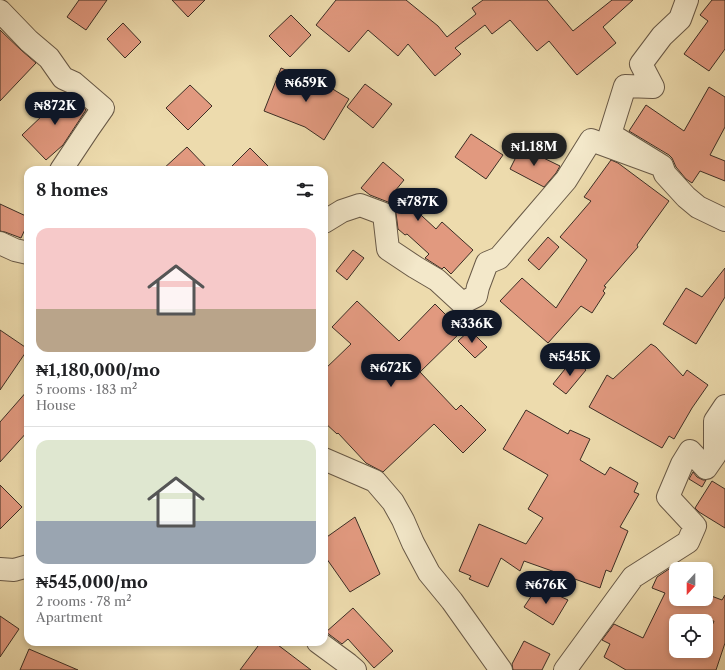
<!DOCTYPE html>
<html lang="en">
<head>
<meta charset="utf-8">
<style>
	:root { --surface:#fff; --page:#f6f6f6; --text:#202124; --muted:#757577; --line:#e0e0e0; --accent:#111827 }
	body { margin:0; font-family:"Libre Caslon Text",serif; background:var(--page); color:var(--text); height:100vh; display:flex; flex-direction:column; font-size:15px; white-space:nowrap }
	* { box-sizing:border-box; margin:0 }
	p { font-size:13px; color:var(--muted) }
	.icon { flex:none; width:22px; height:22px; fill:none; stroke:currentColor; stroke-width:2; stroke-linecap:round; stroke-linejoin:round }
	.map { position:relative; flex:1; overflow:hidden }
	.drawer { position:absolute; left:24px; top:166px; width:304px; height:480px; display:flex; flex-direction:column; background:var(--surface); border-radius:12px; box-shadow:0 2px 6px #0003 }
	.drawer>* { flex:none }
	.needle { width:26px; rotate:201deg }
	.tools { position:absolute; left:669px; top:562px; display:grid; gap:8px }
	.tools a { display:grid; place-items:center; width:44px; height:44px; border-radius:8px; background:var(--surface); box-shadow:0 2px 6px #0003; font-size:20px }
	.price { position:absolute; translate:-50% -34px; padding:0 9px; border-radius:14px; background:var(--accent); color:#fff; font-size:13px; line-height:26px; filter:drop-shadow(0 1px 2px #0008) }
	.price::after { content:''; position:absolute; left:50%; top:24px; width:12px; height:9px; margin-left:-6px; background:inherit; clip-path:polygon(0 0,100% 0,50% 100%) }
	.price.current { background:#222; color:#fff }
	ul { padding:0; list-style:none }
	li { display:grid; align-content:center; gap:8px; height:212px; padding:0 12px }
	li+li { border-top:1px solid var(--line) }
	li span { display:grid; place-items:center; height:124px; border-radius:12px; color:#555 }
	li>.icon { margin-inline-start:auto }
	span .icon { width:72px; height:72px; fill:#fffc; stroke-width:1 }
	li b { font-size:17px }
	h2 { display:flex; justify-content:space-between; align-items:center; height:48px; padding:0 12px; font-size:17px }
	.map>svg:first-child { display:block }
</style>
</head>
<body>
<div class="map">
<svg width="725" height="670" viewBox="0 0 725 670">
	<rect width="100%" height="100%" fill="#eddbad"/>
	<filter id="stains"><feTurbulence type="fractalNoise" baseFrequency=".005" numOctaves="4"/><feColorMatrix values="0 0 0 0 .2 0 0 0 0 .09 0 0 0 0 .02 0 0 0 .5 -.17"/></filter>
	<radialGradient id="worn" r=".72"><stop offset=".6" stop-color="#630" stop-opacity="0"/><stop offset="1" stop-color="#630" stop-opacity=".3"/></radialGradient>
	<path fill="#e1997f" stroke="#3c2e25" fill-rule="evenodd" d="M 79,0 L 107,0 L 86,30 L 67,17 Z
		M 172,0 L 205,0 L 188,17 Z
		M 336,0 L 406,0 L 438,26 L 447,37 L 476,14 L 472,8 L 483,0 L 547,0 L 573,31 L 612,0 L 633,0 L 603,27 L 616,43 L 577,75 L 549,41 L 537,51 L 510,20 L 492,34 L 485,25 L 455,48 L 461,54 L 435,76 L 408,44 L 398,56 L 368,30 L 349,52 L 316,25 Z
		M 712,0 L 725,0 L 725,49 L 709,71 L 684,54 L 708,21 L 700,15 Z
		M 291,15 L 311,35 L 290,57 L 269,36 Z
		M 123,23 L 141,42 L 125,58 L 107,39 Z
		M 0,30 L 21,50 L 36,63 L 0,101 Z
		M 281,68 L 331,88 L 349,99 L 324,140 L 305,127 L 264,111 Z
		M 365,84 L 392,104 L 373,128 L 347,107 Z
		M 190,85 L 212,106 L 188,130 L 166,108 Z
		M 709,87 L 725,97 L 725,127 L 710,155 L 725,161 L 725,181 L 700,171 L 692,183 L 686,179 L 676,167 L 672,158 L 669,155 L 629,131 L 646,105 L 684,131 Z
		M 66,93 L 86,110 L 63,145 L 46,160 L 22,135 Z
		M 471,134 L 503,155 L 486,179 L 455,157 Z
		M 187,147 L 209,170 L 162,170 Z
		M 521,147 L 560,166 L 556,173 L 544,187 L 510,169 Z
		M 250,148 L 272,170 L 228,170 Z
		M 611,160 L 618,163 L 669,201 L 637,245 L 638,247 L 604,286 L 606,287 L 603,291 L 605,293 L 592,313 L 581,306 L 548,343 L 500,301 L 522,278 L 556,308 L 587,260 L 560,237 L 591,201 L 584,197 Z
		M 383,162 L 404,180 L 395,191 L 436,229 L 442,222 L 473,250 L 451,274 L 444,267 L 442,269 L 425,258 L 429,254 L 407,234 L 405,235 L 398,229 L 396,213 L 394,206 L 388,202 L 370,195 L 361,188 Z
		M 0,204 L 28,217 L 28,223 L 21,238 L 5,232 L 0,231 Z
		M 548,237 L 559,247 L 539,270 L 528,260 Z
		M 353,250 L 364,258 L 347,280 L 336,271 Z
		M 725,268 L 725,297 L 696,344 L 663,324 L 686,288 L 702,297 Z
		M 357,301 L 399,341 L 435,304 L 462,331 L 420,372 L 456,410 L 461,405 L 486,430 L 463,453 L 434,424 L 383,472 L 366,463 L 338,433 L 337,434 L 324,422 L 324,370 L 351,344 L 332,327 Z
		M 0,330 L 28,349 L 0,390 Z
		M 470,330 L 487,347 L 475,358 L 458,341 Z
		M 651,344 L 656,347 L 683,376 L 687,370 L 708,385 L 692,408 L 674,439 L 669,436 L 662,448 L 589,407 L 607,375 L 613,379 Z
		M 573,359 L 586,370 L 566,394 L 553,384 Z
		M 28,390 L 28,431 L 0,462 L 0,422 Z
		M 526,410 L 568,434 L 570,430 L 590,439 L 580,460 L 605,475 L 610,467 L 638,483 L 634,492 L 639,494 L 620,527 L 628,531 L 611,572 L 606,570 L 600,588 L 524,561 L 520,571 L 501,558 L 488,587 L 469,579 L 471,576 L 459,571 L 479,524 L 526,544 L 543,518 L 528,509 L 548,475 L 503,449 Z
		M 693,472 L 697,477 L 703,480 L 706,480 L 702,487 L 689,479 Z
		M 712,481 L 725,489 L 725,528 L 699,512 L 695,508 Z
		M 0,485 L 22,507 L 0,529 Z
		M 355,517 L 380,574 L 350,592 L 324,555 L 324,539 Z
		M 669,569 L 676,571 L 676,599 L 706,599 L 706,594 L 722,600 L 725,595 L 725,643 L 716,670 L 626,670 L 604,657 L 610,644 L 602,640 L 614,624 L 643,638 L 665,593 L 652,588 L 657,577 ZM 676,621 L 714,621 L 706,640 L 706,651 L 676,651 Z
		M 538,586 L 568,600 L 553,625 L 524,607 Z
		M 353,608 L 393,651 L 374,668 L 348,639 L 342,644 L 326,632 Z
		M 0,616 L 19,629 L 0,657 Z
		M 524,641 L 550,654 L 542,670 L 513,670 L 512,664 Z
		M 261,642 L 274,642 L 311,670 L 240,670 Z
		M 29,649 L 78,670 L 20,670 Z"/>
	<g fill="none" stroke-linecap="round" stroke-linejoin="round">
		<g stroke="#685947" stroke-width="24">
			<path id="minor" d="M 687,0 L 680,19 L 662,36 L 641,64 L 653,87 L 625,86 L 610,134 L 662,166 L 665,174 L 686,197 L 698,207 L 725,220
				M 0,11 L 29,41 L 49,58 L 63,78 L 74,83 L 103,108 L 89,128 L 61,170
				M 324,222 L 342,211 L 360,205 L 384,214 L 388,249 L 415,267 L 437,280 L 462,303 L 476,296 L 478,287 L 487,263 L 499,258 L 566,180 L 591,140 L 662,166
				M 0,243 L 15,250 L 28,253
				M 324,459 L 375,481 L 393,502 L 403,520 L 413,543 L 429,573 L 452,601 L 501,670
				M 0,569 L 14,570 L 28,566
				M 318,642 L 348,664 L 355,670
				M 565,670 L 633,577 L 688,542 L 695,526 L 668,497 L 682,464 L 690,451 L 706,468 L 715,455 L 715,421 L 725,406"/>
		</g>
		<use href="#minor" stroke="#f3e8ca" stroke-width="22"/>
	</g>
	<rect width="100%" height="100%" filter="url(#stains)"/>
	<rect width="100%" height="100%" fill="url(#worn)"/>
</svg>
<div class="tools">
<a><svg class="needle" viewBox="-14 -14 28 28"><path d="M0-13l5 13h-10z" fill="#e53935"/><path d="M0 13l5-13h-10z" fill="#757577"/></svg></a>
<a><svg class="icon" aria-label="locate" viewBox="0 0 24 24"><circle cx="12" cy="12" r="6"/><path d="M12 2v4M12 18v4M2 12h4M18 12h4"/></svg></a>
</div>
<b class="price" style="left:306px;top:103px">₦659K</b>
<b class="price" style="left:55px;top:126px">₦872K</b>
<b class="price current" style="left:534px;top:167px">₦1.18M</b>
<b class="price" style="left:418px;top:222px">₦787K</b>
<b class="price" style="left:472px;top:344px">₦336K</b>
<b class="price" style="left:570px;top:377px">₦545K</b>
<b class="price" style="left:391px;top:388px">₦672K</b>
<b class="price" style="left:546px;top:605px">₦676K</b>
<section class="drawer">
<h2>8 homes<svg class="icon" aria-label="filters" viewBox="0 0 24 24"><path d="M4 7h16M4 17h16"/><circle cx="9" cy="7" r="2"/><circle cx="15" cy="17" r="2"/></svg></h2>
<ul>
<li><span style="background:linear-gradient(#f6c9c9 65%,#b9a48a 0)"><svg class="icon" aria-label="home" viewBox="0 0 24 24"><path d="M3 11l9-7 9 7M6 9v11h12V9"/></svg></span><div><b>₦1,180,000/mo</b><p>5 rooms · 183 m²</p><p>House</p></div></li>
<li><span style="background:linear-gradient(#dfe7d0 65%,#9aa5b1 0)"><svg class="icon" aria-label="home" viewBox="0 0 24 24"><path d="M3 11l9-7 9 7M6 9v11h12V9"/></svg></span><div><b>₦545,000/mo</b><p>2 rooms · 78 m²</p><p>Apartment</p></div></li>
</ul>
</section>
</div>
</body>
</html>
